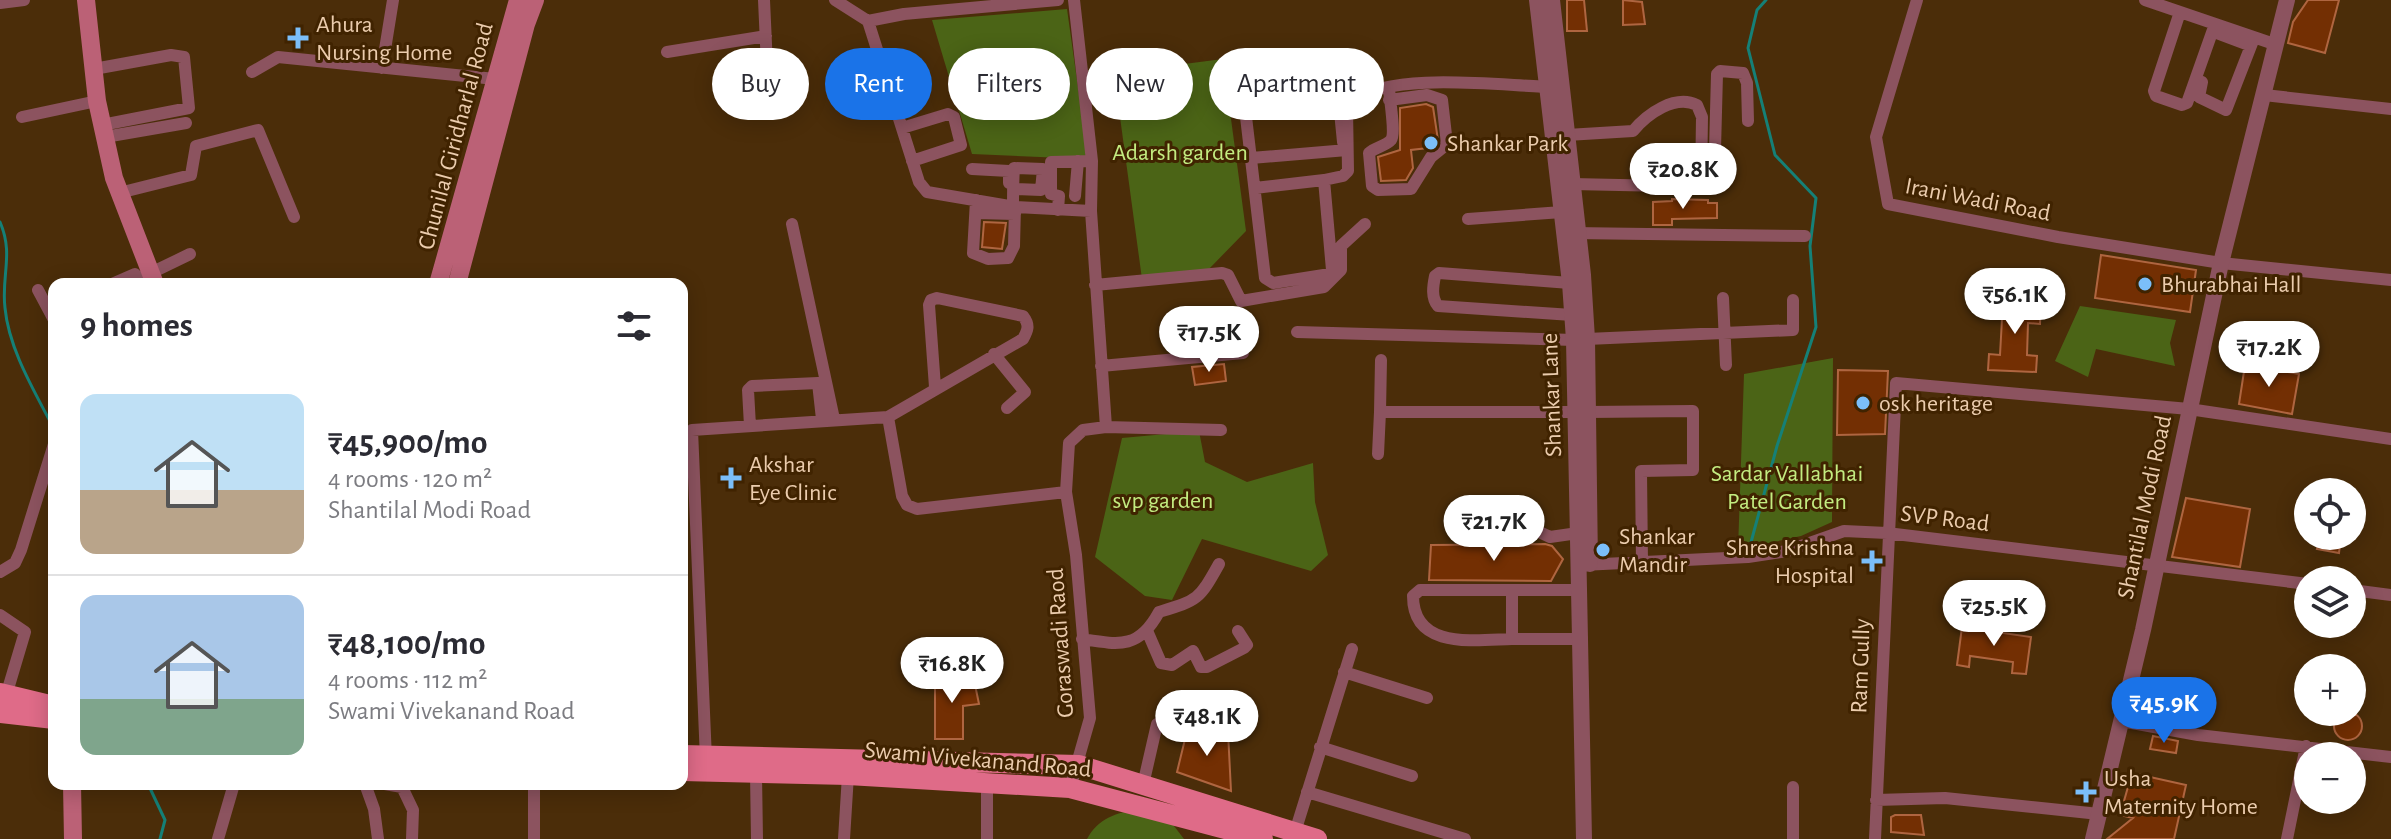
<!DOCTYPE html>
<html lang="en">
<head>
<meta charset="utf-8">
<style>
	:root { --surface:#fff; --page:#f2f2f3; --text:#2b2b33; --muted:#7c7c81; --line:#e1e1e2; --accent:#1a73e8 }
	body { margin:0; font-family:"Alegreya Sans",sans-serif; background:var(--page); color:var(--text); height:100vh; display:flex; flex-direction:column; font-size:30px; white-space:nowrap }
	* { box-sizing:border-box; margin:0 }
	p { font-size:26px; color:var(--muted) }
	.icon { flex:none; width:44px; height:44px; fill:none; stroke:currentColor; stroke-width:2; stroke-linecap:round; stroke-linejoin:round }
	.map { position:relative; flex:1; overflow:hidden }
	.drawer { position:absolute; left:48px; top:278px; width:640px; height:512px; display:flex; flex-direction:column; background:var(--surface); border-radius:16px; box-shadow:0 4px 20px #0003 }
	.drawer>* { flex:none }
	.guide { position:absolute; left:712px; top:48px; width:760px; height:72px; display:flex; gap:16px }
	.controls { position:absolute; left:2294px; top:478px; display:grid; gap:16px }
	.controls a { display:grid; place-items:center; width:72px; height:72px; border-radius:50%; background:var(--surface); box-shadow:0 4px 20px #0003; font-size:40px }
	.price { position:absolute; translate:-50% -68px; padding:0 18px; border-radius:28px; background:#fff; color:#222; font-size:26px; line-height:52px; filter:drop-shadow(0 2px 4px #0008) }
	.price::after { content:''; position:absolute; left:50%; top:48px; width:24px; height:18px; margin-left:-12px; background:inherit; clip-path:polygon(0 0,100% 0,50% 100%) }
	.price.current { background:var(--accent); color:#fff }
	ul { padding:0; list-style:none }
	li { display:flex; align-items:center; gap:24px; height:200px; padding:0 32px }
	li+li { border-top:2px solid var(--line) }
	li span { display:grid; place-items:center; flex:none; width:224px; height:160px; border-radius:16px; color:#555 }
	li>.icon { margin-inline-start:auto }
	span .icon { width:96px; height:96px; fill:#fffc; stroke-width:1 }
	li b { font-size:34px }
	h2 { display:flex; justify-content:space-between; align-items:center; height:96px; padding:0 32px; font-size:34px }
	.chip { padding:0 28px; border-radius:36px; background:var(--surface); box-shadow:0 4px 20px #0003; font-size:28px; line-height:72px }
	.chip.current { background:var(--accent); color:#fff }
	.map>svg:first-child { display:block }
</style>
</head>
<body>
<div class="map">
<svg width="2391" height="839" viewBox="0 0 2391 839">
	<rect width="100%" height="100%" fill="#4b2d09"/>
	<path fill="#4b6416" d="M 1067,9 L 1088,159 L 972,154 L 932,20 Z
		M 1223,59 L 1246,231 L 1208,270 L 1142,279 L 1114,73 Z
		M 2080,306 L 2176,320 L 2170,343 L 2175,366 L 2096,349 L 2088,377 L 2055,361 Z
		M 1833,358 L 1832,522 L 1801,536 L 1738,550 L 1744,374 Z
		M 1199,431 L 1205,462 L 1247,482 L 1313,463 L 1315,502 L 1328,555 L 1311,571 L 1202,539 L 1172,600 L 1145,596 L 1095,557 L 1122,438 Z
		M 1138,810 L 1171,822 L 1184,839 L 1087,839 C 1098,819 1116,812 1138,810 Z"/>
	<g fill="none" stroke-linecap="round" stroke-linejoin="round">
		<path stroke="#158077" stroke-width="3" d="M 0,222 C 14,254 1,276 5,308 C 9,350 35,392 54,429
			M 1750,546 L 1777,446 L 1816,327 L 1810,246 L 1816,198 L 1775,155 L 1748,48 L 1757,10 L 1766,0
			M 148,784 L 165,820 L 160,839"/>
	</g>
	<path fill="#732f03" stroke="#af6540" stroke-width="2" d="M 1567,0 L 1584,0 L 1587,31 L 1567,31 Z
		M 1623,0 L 1642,2 L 1645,24 L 1623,25 Z
		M 2308,0 L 2339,0 L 2325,53 L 2288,43 L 2293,22 Z
		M 1426,104 L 1433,107 L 1438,140 L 1428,148 L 1411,150 L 1413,168 L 1406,180 L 1381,181 L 1378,157 L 1400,150 L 1400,108 Z
		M 1672,199 L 1708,200 L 1708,203 L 1717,203 L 1717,218 L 1672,219 L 1672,225 L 1653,225 L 1653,202 L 1672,201 Z
		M 984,222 L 1006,223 L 1002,249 L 982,247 Z
		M 2101,255 L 2196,270 L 2190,312 L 2095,298 Z
		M 1993,301 L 2041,303 L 2040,324 L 2028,323 L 2027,355 L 2037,356 L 2036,372 L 1988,370 L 1989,354 L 2000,355 L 2002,319 L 1993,319 Z
		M 1224,364 L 1226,381 L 1195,385 L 1192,367 Z
		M 2245,365 L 2299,374 L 2292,414 L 2239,404 Z
		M 1838,370 L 1888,371 L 1885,434 L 1837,435 Z
		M 2186,498 L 2250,509 L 2240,567 L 2172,557 Z
		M 2322,536 L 2341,536 L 2339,553 L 2317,549 Z
		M 1545,544 L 1552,546 L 1563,559 L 1551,581 L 1429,580 L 1431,545 Z
		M 1962,627 L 2031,637 L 2026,674 L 2012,673 L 2013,662 L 1970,656 L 1969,667 L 1957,665 Z
		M 935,674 L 955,674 L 955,677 L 974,680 L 979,704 L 963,706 L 963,739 L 935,739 Z
		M2334 726a14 14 0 1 1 28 0a14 14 0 1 1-28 0Z
		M 1187,731 L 1228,732 L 1231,791 L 1177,772 Z
		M 2153,736 L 2178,741 L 2176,753 L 2150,749 Z
		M 2132,773 L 2186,785 L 2174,839 L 2107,839 L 2133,818 L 2120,815 Z
		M 1895,815 L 1921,815 L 1924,835 L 1891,832 L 1891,817 Z"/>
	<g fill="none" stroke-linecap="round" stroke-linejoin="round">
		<path stroke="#8c535f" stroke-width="12" d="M 764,0 L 768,88
			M 835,0 L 868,21 L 904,14 L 1058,0
			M 1074,0 L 1092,161 L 1091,211
			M 1917,0 L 1876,137 L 1888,204 L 2058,237 L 2221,263 L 2391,280
			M 2145,0 L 2277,45
			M 0,3 L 24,0
			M 2180,12 L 2154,91 L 2156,96 L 2182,105 L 2187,103 L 2215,24
			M 2219,34 L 2251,46
			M 667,52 L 766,36
			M 382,68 L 393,0
			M 94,69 L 171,55 L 184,57 L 189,108 L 102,125
			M 252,72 L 278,57 L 495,79
			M 2202,82 L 2199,97 L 2226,110 L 2254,38
			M 1389,87 C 1389,97 1396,133 1391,140 C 1386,146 1375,147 1369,153 L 1372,186 L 1378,190 L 1411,189 L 1431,157 L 1447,144 L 1442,100 L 1427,95 L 1389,100
			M 2264,95 L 2391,109
			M 22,117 L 97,101
			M 902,128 L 948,114 L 954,117 L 961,145 L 912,161
			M 1567,135 L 1633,131 C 1647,114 1675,94 1697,105 L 1702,117 L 1701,186
			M 105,137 L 186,123
			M 1251,158 L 1347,150 L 1343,142 L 1337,82 L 1331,80 L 1248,90 L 1244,100 L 1265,278 L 1273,283 L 1330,274 L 1332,270 L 1324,180 L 1343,176 L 1348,171 L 1347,108 L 1351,100 C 1398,71 1500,86 1554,87
			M 972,169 L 1009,171 L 1009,183
			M 1572,184 L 1714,187 L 1717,74 L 1720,71 L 1743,73 L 1747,83 L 1748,121
			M 1255,188 L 1324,180
			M 119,193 L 191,175 L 196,146 L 258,130 L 294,217
			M 1075,196 L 1078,161
			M 976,200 L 973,253 L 988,259 L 1008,258 L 1014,246 L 1015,207
			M 1013,206 C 1013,194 1013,181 1014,168 L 1043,169 L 1041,190 L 1013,189
			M 1058,210 L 1059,196 L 1051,194 L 1051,162 L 1092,161
			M 976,213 L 1015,214
			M 1468,219 L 1562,212
			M 792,224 L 834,419
			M 1572,233 L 1805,236
			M 1570,283 L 1439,273 L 1435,276 C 1433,286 1431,298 1438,306 L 1572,315
			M 112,284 L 135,274
			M 128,284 L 190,254
			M 1095,285 L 1222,273 L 1228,275 L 1241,301 L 1324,287 L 1341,270 L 1341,246 L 1365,224
			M 38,290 L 54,320
			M 1723,298 L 1726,365
			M 1297,332 L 1574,340
			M 1587,339 L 1793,330 L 1793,300
			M 994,354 L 1025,392 L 1007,408
			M 1381,360 L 1380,412 L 1577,412
			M 1101,366 L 1243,353
			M 1588,412 L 1693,411 L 1693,470 L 1641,471 L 1642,562
			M 888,417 L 1023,339 C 1028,330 1030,325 1023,316 L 937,298 L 931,300 L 929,305 L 935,387
			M 750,426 L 748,390 L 752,386 L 818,383 L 822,419
			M 1106,427 L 1221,430
			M 1378,454 L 1380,412
			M 1066,492 L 1076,555 L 1090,718 L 1070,788
			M 1503,515 L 1550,537 L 1578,533
			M 1582,565 L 1748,557 L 1787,551 L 1844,531 L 1887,533 L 2308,584
			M 0,572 L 15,563 L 21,550 L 54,444
			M 1512,590 L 1512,639 C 1475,640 1413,650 1413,596 L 1420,590 L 1581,590
			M 2352,590 L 2391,595
			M 0,615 L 25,632 L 5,699
			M 1148,633 L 1161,663 L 1172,665 L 1193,651 L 1201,667 L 1207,667 L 1244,648 L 1247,645 L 1238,631
			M 1082,639 C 1120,645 1139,649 1159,612 C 1198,600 1199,600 1219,564
			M 1512,639 L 1582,639
			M 1344,672 L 1427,698
			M 2121,721 L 2198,735 L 2391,757
			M 1320,747 L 1412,776
			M 706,759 L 692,430 L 888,417 L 902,496 L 907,505 L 917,509 L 1066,492 L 1069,443 L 1083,430 L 1106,427 L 1091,211 L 1015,207 L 927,192 L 919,182 L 868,21
			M 756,774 L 757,839
			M 365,784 L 374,809 L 378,839
			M 385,784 L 402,787 L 413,810 L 412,839
			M 1143,785 L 1157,724
			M 1307,792 L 1465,839
			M 1876,800 L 1945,798 L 2099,814
			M 1295,832 L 1352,649
			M 218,839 L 234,784
			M 534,839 L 534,784
			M 844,839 L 848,775
			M 987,839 L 987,784
			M 1793,839 L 1793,787
			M 1875,839 L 1896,383 L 2189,409 L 2391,439
			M 2287,839 L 2306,746"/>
		<path stroke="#8c535f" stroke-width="16" d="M 1537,0 L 1570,283 L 1574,340 L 1584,839
			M 1552,0 L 1583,275 L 1587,339 L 1590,564
			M 2093,839 L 2143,630 L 2221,263 L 2287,0"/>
		<path stroke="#bb6176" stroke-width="18" d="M 86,0 L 97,101 L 114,178 L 155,284
			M 438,284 L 518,0
			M 457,284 L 526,24 L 535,0
			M 72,784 L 73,839"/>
		<path stroke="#df6b88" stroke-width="20" d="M 0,693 L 54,706
			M 0,713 L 54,719
			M 682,755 L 1079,765 L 1317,839
			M 682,771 L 848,775 L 1070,788 L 1263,839"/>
	</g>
	<g fill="#7bbef9" stroke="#402300" stroke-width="3">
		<path d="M294 26h8v8h8v8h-8v8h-8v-8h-8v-8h8z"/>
		<circle cx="1431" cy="143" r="8"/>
		<circle cx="2145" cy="284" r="8"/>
		<circle cx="1863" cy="403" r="8"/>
		<path d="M727 466h8v8h8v8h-8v8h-8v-8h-8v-8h8z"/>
		<circle cx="1603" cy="550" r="8"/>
		<path d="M1868 549h8v8h8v8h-8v8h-8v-8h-8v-8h8z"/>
		<path d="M2082 780h8v8h8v8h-8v8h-8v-8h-8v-8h8z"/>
	</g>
	<g text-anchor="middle" stroke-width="6" stroke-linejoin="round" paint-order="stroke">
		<g font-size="24" fill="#ebccad" stroke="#402300" text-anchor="start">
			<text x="316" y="32">Ahura<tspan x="316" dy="28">Nursing Home</tspan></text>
			<text x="1447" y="151">Shankar Park</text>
			<text x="2161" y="292">Bhurabhai Hall</text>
			<text x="1879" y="411">osk heritage</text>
			<text x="749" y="472">Akshar<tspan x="749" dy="28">Eye Clinic</tspan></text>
			<text x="1619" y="544">Shankar<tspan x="1619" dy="28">Mandir</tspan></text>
			<text x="1854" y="555" text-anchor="end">Shree Krishna<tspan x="1854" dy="28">Hospital</tspan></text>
			<text x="2104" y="786">Usha<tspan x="2104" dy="28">Maternity Home</tspan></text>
		</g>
		<g font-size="24" fill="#ebccad" stroke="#402300">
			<text transform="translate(455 136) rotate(-75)" y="8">Chunilal Giridharlal Road</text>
			<text transform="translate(1978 199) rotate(11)" y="8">Irani Wadi Road</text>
			<text transform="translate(1551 395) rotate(-92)" y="8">Shankar Lane</text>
			<text transform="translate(2144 507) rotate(-78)" y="8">Shantilal Modi Road</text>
			<text transform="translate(1945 518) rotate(7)" y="8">SVP Road</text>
			<text transform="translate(1060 643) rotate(-94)" y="8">Goraswadi Raod</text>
			<text transform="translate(1860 666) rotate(-88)" y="8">Ram Gully</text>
			<text transform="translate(978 759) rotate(5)" y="8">Swami Vivekanand Road</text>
		</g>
		<g font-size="24" fill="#c3ec80" stroke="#402300">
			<text x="1180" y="160">Adarsh garden</text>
			<text x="1787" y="481">Sardar Vallabhai<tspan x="1787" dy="28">Patel Garden</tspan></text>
			<text x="1163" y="508">svp garden</text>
		</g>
	</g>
</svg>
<div class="controls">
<a><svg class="icon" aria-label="locate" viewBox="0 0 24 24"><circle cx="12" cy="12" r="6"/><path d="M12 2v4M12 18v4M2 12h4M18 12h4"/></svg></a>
<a><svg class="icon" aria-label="layers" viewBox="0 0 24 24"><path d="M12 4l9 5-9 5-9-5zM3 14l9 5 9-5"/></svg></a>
<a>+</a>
<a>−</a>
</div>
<b class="price" style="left:1683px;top:211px">₹20.8K</b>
<b class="price" style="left:2015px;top:336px">₹56.1K</b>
<b class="price" style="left:1209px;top:374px">₹17.5K</b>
<b class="price" style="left:2269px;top:389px">₹17.2K</b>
<b class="price" style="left:1494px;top:563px">₹21.7K</b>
<b class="price" style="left:1994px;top:648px">₹25.5K</b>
<b class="price" style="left:952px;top:705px">₹16.8K</b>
<b class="price current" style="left:2164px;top:745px">₹45.9K</b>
<b class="price" style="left:1207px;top:758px">₹48.1K</b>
<div class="guide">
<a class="chip">Buy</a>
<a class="chip current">Rent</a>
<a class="chip">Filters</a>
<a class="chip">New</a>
<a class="chip">Apartment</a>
</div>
<section class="drawer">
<h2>9 homes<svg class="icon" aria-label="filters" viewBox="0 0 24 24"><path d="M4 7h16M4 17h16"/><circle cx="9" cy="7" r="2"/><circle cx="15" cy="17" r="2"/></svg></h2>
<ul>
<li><span style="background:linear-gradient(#bfe0f5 60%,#b9a48a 0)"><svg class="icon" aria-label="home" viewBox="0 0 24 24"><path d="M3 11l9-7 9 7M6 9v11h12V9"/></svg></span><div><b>₹45,900/mo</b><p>4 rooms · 120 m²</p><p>Shantilal Modi Road</p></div></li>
<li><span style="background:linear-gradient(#a9c7e8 65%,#7fa58c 0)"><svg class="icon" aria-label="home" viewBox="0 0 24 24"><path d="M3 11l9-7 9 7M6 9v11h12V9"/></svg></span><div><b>₹48,100/mo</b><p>4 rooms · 112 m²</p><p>Swami Vivekanand Road</p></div></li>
</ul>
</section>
</div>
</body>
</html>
